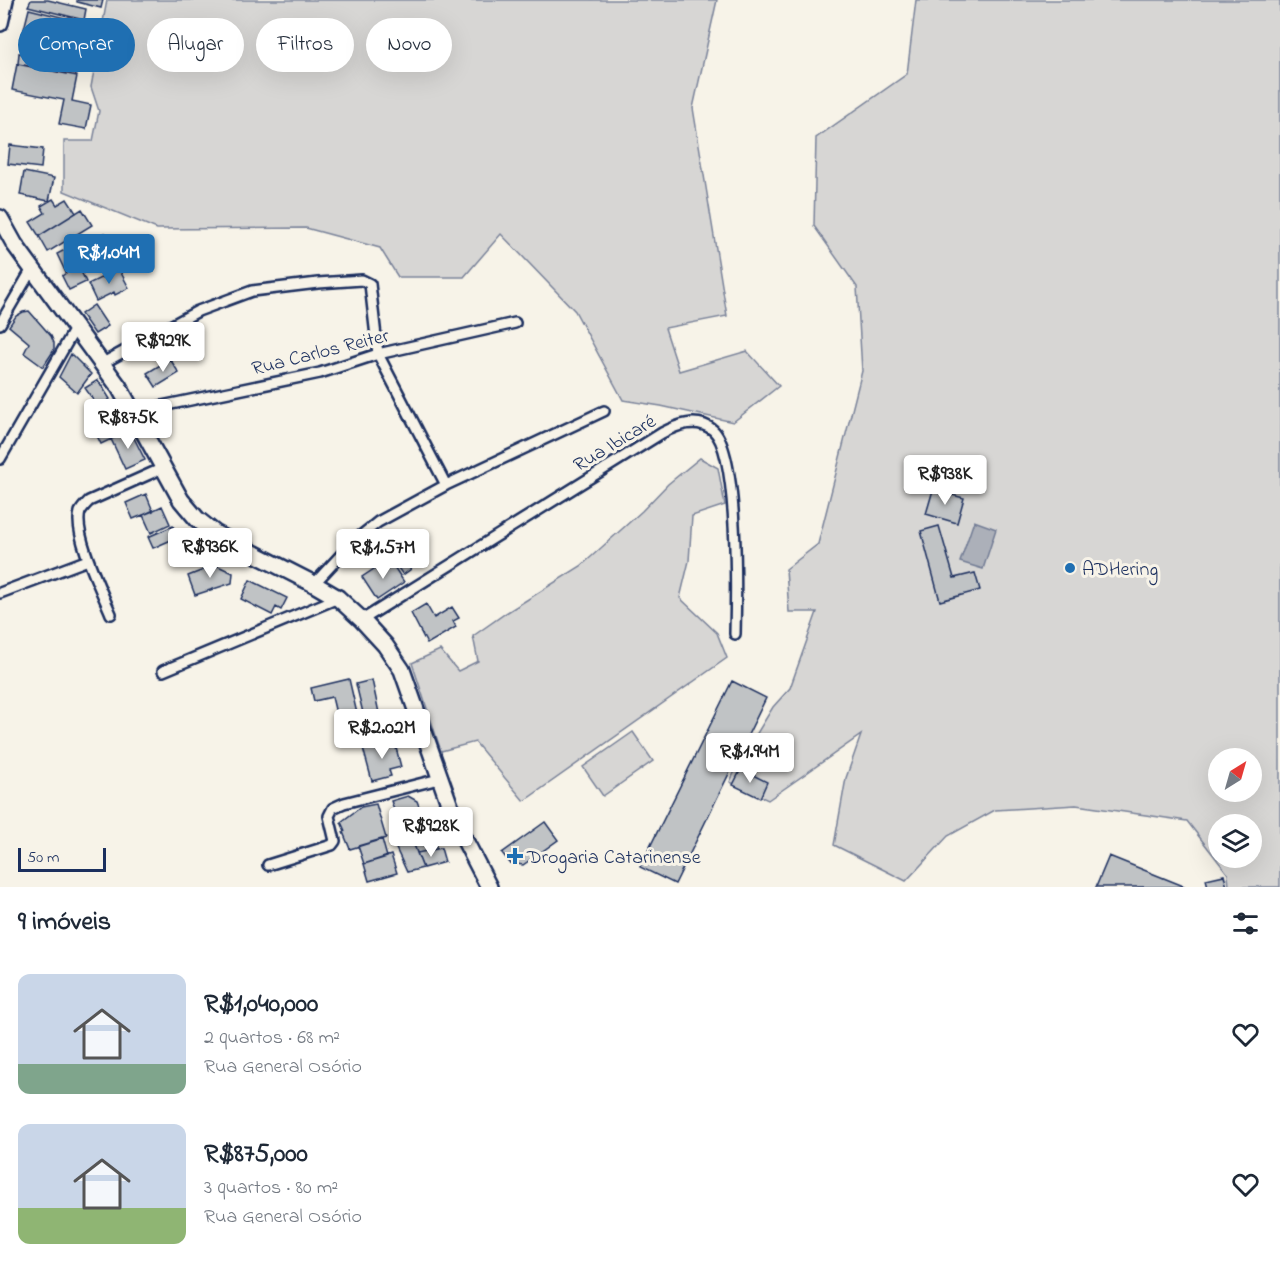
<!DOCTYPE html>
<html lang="pt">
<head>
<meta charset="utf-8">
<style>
	:root { --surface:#fff; --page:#f6f6f7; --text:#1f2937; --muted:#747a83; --accent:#1f6fb2 }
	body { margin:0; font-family:"Indie Flower",sans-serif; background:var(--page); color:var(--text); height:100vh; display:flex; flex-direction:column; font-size:22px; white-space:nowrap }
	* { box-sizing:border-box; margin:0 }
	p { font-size:20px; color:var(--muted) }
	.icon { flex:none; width:33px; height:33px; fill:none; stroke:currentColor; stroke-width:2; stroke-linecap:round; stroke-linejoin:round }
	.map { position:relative; height:887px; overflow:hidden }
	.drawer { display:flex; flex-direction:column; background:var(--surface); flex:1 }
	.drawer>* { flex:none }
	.hud { position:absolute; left:18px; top:18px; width:600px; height:54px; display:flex; gap:12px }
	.needle { width:39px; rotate:37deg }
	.fabs { position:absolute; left:1208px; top:748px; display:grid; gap:12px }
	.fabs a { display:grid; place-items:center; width:54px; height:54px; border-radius:50%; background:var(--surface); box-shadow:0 6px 24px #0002; font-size:30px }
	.scale { position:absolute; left:18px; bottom:15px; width:88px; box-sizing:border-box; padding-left:6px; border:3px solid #1b2f5e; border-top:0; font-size:16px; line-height:21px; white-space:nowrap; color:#1b2f5e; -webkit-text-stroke:4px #f7f3e8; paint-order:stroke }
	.price { position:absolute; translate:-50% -51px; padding:0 14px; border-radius:6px; background:#fff; color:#222; font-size:20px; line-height:39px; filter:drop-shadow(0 2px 3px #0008) }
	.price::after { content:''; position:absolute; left:50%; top:36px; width:18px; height:14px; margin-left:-9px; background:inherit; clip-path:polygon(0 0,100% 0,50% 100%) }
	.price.selected { background:var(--accent); color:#fff }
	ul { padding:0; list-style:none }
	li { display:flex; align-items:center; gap:18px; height:150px; padding:0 18px }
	li span { display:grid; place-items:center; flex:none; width:168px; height:120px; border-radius:12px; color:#555 }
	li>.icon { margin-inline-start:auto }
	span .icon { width:72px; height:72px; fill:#fffc; stroke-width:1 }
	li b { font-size:26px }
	h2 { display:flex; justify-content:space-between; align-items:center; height:72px; padding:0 18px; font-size:26px }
	.tag { padding:0 21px; border-radius:27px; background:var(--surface); box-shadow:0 6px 24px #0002; font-size:21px; line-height:54px }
	.tag.selected { background:var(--accent); color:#fff }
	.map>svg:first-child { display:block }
</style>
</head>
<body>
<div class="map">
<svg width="1280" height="887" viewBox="0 0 1280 887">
	<rect width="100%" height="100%" fill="#f7f3e8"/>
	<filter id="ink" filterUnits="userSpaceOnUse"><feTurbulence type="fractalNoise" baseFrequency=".0167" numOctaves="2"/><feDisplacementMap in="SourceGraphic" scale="12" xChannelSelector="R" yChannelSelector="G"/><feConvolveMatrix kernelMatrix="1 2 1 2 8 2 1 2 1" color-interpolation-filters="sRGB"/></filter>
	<g filter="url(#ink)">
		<path fill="#d7d6d4" stroke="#798299" stroke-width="1.5" fill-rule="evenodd" d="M 107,0 L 717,0 L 693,108 L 727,316 L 665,328 L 679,371 L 747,351 L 779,386 L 733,422 L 661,406 L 623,400 L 575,311 L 501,234 L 464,277 L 398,277 L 380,248 L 306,228 L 157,229 L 64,191 L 64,141 L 93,141 L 99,111 L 91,87 Z
			M 916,0 L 1280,0 L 1280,887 L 1229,887 L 1228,874 L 1187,821 L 1076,805 L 995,810 L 948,836 L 906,881 L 834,845 L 846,778 L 861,735 L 768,800 L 730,782 L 746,746 L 756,735 L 773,707 L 790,688 L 817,612 L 789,612 L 786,569 L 818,544 L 862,371 L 857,287 L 814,226 L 816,138 L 907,74 ZM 1218,759 L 1251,759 L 1251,792 L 1218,792 ZM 1218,825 L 1251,825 L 1251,858 L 1218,858 Z
			M 700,458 L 718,468 L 725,505 L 692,516 L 689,561 L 680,598 L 717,633 L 727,658 L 524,801 L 475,742 L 441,751 L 412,663 L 440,650 L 458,671 L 478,661 L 473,636 L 506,613 L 581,566 L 642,511 L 668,484 Z
			M 633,732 L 653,761 L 603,796 L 583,767 Z"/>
		<path fill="#acb0b9" stroke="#727c95" stroke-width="1.5" d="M 974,521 L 996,529 L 983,569 L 960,562 Z"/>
		<path fill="#c0c3c5" stroke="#1b2f5e" stroke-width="1.5" d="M 31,0 L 48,0 L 86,9 L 84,20 L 28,6 Z
			M 77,0 L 103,0 L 101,8 L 77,2 Z
			M 29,9 L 65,18 L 58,46 L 22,37 Z
			M 71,42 L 81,43 L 76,74 L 18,64 L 19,53 L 36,56 L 37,53 L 68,59 Z
			M 17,64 L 77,76 L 72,101 L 91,105 L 86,129 L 59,124 L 64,100 L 12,90 Z
			M 10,145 L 43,149 L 41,168 L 8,164 Z
			M 24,172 L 54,178 L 49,201 L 20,195 Z
			M 53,199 L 57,205 L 67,199 L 76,213 L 39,236 L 30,222 L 45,213 L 41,206 Z
			M 82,209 L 92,225 L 48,252 L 39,236 Z
			M 105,233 L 112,245 L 116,243 L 120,249 L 95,263 L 84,245 Z
			M 78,243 L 88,262 L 79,267 L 86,282 L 69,290 L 62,276 L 66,273 L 57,254 Z
			M 119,269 L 129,288 L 115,295 L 114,292 L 96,301 L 88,284 Z
			M 94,305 L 108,326 L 95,334 L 81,314 Z
			M 29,311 L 51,336 L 54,343 L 54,350 L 43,367 L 24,353 L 29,343 L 9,326 L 16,316 L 23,312 Z
			M 71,354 L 91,374 L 77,393 L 59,377 Z
			M 170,359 L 179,373 L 156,387 L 147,373 Z
			M 98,380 L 110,399 L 98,407 L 85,388 Z
			M 110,404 L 124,433 L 101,444 L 87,415 Z
			M 130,430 L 145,460 L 125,469 L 111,439 Z
			M 933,490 L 964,498 L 957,523 L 926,514 Z
			M 146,494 L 153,511 L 133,519 L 126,503 Z
			M 162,506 L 170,524 L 151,533 L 143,515 Z
			M 173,526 L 178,537 L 153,548 L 148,537 Z
			M 939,526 L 954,578 L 975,573 L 980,590 L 940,601 L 921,531 Z
			M 400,552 L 411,569 L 403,575 L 391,558 Z
			M 389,559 L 404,582 L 377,600 L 362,577 Z
			M 216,565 L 233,573 L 232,583 L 195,595 L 188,576 Z
			M 250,580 L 287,598 L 281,610 L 276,607 L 272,615 L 241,599 Z
			M 426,604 L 434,618 L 452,607 L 459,618 L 453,621 L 456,627 L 427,644 L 411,613 Z
			M 349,679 L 358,718 L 338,722 L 332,697 L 314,701 L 311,688 Z
			M 372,680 L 379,713 L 364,717 L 356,684 Z
			M 732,681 L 766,698 L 675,884 L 640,867 Z
			M 394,740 L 401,767 L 389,770 L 391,776 L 372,781 L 363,748 Z
			M 741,769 L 767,782 L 760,798 L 733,785 Z
			M 408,796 L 417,801 L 426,825 L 414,829 L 417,836 L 403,840 L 394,822 L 398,820 L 391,801 Z
			M 376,804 L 386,838 L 350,849 L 343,832 L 345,831 L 341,822 L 361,807 Z
			M 545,822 L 558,840 L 523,865 L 510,863 L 502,853 Z
			M 431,832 L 437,849 L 417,853 L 411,837 Z
			M 411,837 L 423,868 L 407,872 L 393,842 Z
			M 382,839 L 387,857 L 364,864 L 358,846 Z
			M 441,848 L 445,862 L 423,868 L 417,853 Z
			M 391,855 L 397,873 L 369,881 L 364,864 Z
			M 1109,856 L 1186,887 L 1096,887 Z
			M 1224,875 L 1227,887 L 1208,887 L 1206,879 Z"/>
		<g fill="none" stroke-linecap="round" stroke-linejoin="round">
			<g stroke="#1b2f5e" stroke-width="14">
				<path id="street" d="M 0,324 L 32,269
					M 103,363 L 198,311 L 252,291 L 318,283 L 362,280 L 370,284 L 378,354 L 446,485
					M 133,412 L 320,373 L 378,354 L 515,323
					M 0,459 L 76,327
					M 314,584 L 353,542 L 378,522 L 446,485 L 604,411
					M 0,593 L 88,560
					M 111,614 C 102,592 73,534 80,512 C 82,508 86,504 89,501 L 163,468
					M 362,620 L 662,433 C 677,425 697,417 713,430 C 739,453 736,597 735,634
					M 163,671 L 338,598
					M 268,865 L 332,845 L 335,841 L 329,816 L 333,808 L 344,803 L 439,779"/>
			</g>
			<g stroke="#1b2f5e" stroke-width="20">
				<path id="primary" d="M 0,23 L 5,0
					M 0,218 L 15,245 L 119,387 L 181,500 L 197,519 L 216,534 L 314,584 L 338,598 L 362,620 L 385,645 L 402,670 L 456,823 L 489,887"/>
			</g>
			<use href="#street" stroke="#f7f3e8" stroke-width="9"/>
			<use href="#primary" stroke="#f7f3e8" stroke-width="15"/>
		</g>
	</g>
	<g fill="#1f6fb2" stroke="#f7f3e8" stroke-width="2">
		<circle cx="1070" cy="568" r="6"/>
		<path d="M512 847h6v6h6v6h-6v6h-6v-6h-6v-6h6z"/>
	</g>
	<g text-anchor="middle" stroke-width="6" stroke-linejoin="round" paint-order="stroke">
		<g font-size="20" fill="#1b2f5e" stroke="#f7f3e8">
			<text transform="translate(320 351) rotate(-14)" y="7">Rua Carlos Reiter</text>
			<text transform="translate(614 442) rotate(-31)" y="7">Rua Ibicaré</text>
		</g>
		<g font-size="20" fill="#1b2f5e" stroke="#f7f3e8" text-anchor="start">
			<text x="1082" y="575">ADHering</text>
			<text x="527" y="863">Drogaria Catarinense</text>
		</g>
	</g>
</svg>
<div class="fabs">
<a><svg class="needle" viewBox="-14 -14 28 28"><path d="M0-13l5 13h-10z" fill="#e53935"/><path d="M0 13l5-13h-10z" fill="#747a83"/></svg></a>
<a><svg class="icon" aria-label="layers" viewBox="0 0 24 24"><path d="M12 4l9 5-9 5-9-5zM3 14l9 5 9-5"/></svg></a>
</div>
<div class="scale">50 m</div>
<b class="price selected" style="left:109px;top:285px">R$1.04M</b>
<b class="price" style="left:163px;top:373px">R$929K</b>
<b class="price" style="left:128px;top:450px">R$875K</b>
<b class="price" style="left:945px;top:506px">R$938K</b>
<b class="price" style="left:210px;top:579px">R$936K</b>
<b class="price" style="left:383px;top:580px">R$1.57M</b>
<b class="price" style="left:382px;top:760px">R$2.02M</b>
<b class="price" style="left:750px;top:784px">R$1.94M</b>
<b class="price" style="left:431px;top:858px">R$928K</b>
<div class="hud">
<a class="tag selected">Comprar</a>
<a class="tag">Alugar</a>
<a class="tag">Filtros</a>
<a class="tag">Novo</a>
</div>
</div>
<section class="drawer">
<h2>9 imóveis<svg class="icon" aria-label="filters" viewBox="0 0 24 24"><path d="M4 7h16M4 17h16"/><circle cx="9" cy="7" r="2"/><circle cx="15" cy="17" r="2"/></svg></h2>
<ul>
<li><span style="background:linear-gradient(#c9d6e8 75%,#7fa58c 0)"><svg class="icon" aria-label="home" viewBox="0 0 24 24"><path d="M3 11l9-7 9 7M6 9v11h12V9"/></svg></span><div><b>R$1,040,000</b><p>2 quartos · 68 m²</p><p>Rua General Osório</p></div><svg class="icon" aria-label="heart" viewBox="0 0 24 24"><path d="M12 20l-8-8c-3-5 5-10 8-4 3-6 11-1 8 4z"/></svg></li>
<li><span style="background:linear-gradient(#c9d6e8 70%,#8fb573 0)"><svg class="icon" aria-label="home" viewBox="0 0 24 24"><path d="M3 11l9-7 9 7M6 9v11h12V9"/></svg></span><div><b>R$875,000</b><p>3 quartos · 80 m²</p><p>Rua General Osório</p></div><svg class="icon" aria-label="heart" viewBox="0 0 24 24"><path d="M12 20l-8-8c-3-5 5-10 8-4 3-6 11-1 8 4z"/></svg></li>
</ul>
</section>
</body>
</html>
